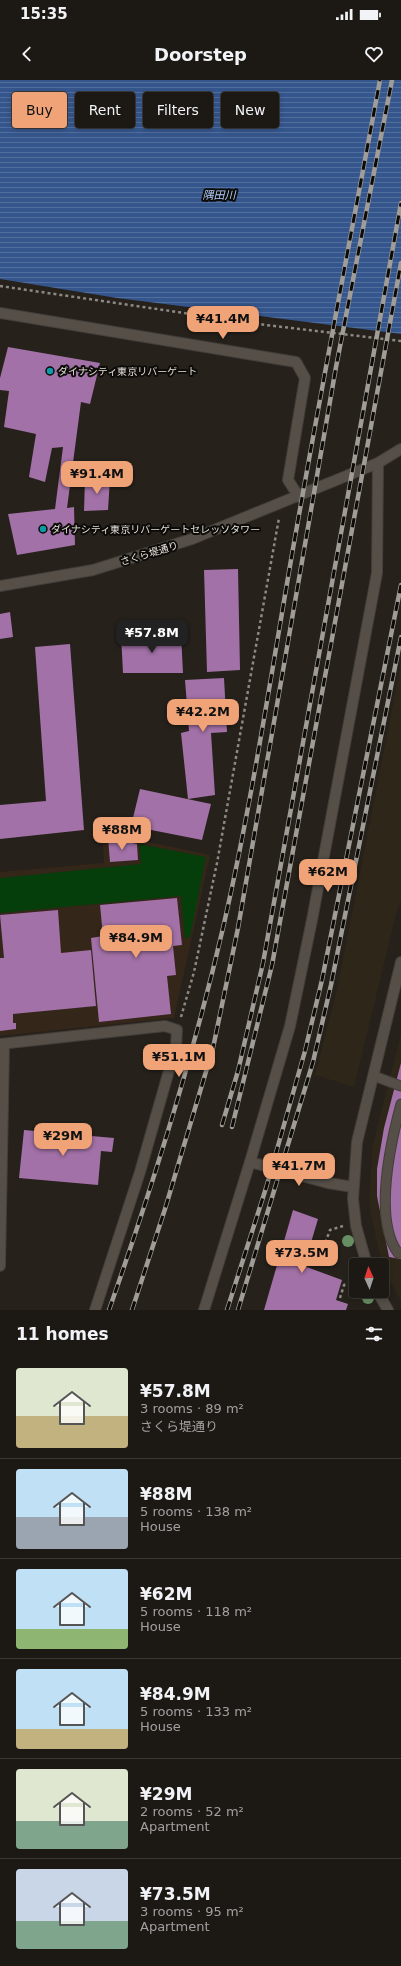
<!DOCTYPE html>
<html lang="en">
<head>
<meta charset="utf-8">
<style>
	:root { --surface:#1c1914; --page:#292622; --text:#f1f3f6; --muted:#a0a0a0; --line:#3a3834; --accent:#efa377 }
	body { margin:0; font-family:"DejaVu Sans","Noto Sans JP",sans-serif; background:var(--page); color:var(--text); height:100vh; display:flex; flex-direction:column; font-size:15px; white-space:nowrap }
	* { box-sizing:border-box; margin:0 }
	p { font-size:13px; color:var(--muted) }
	.icon { flex:none; width:22px; height:22px; fill:none; stroke:currentColor; stroke-width:2; stroke-linecap:round; stroke-linejoin:round }
	.map { position:relative; height:1230px; overflow:hidden }
	.panel { display:flex; flex-direction:column; background:var(--surface); flex:1 }
	.panel>* { flex:none }
	.guide { position:absolute; left:12px; top:12px; width:377px; height:36px; display:flex; gap:8px }
	.needle { width:26px; rotate:357deg }
	.fabs { position:absolute; left:349px; top:1178px; display:grid; gap:8px }
	.fabs a { display:grid; place-items:center; width:40px; height:40px; border-radius:4px; background:var(--surface); box-shadow:0 2px 6px #0003,0 0 0 1px var(--line); font-size:20px }
	.price { position:absolute; translate:-50% -34px; padding:0 9px; border-radius:8px; background:var(--accent); color:#111; font-size:13px; line-height:26px; filter:drop-shadow(0 1px 2px #0008) }
	.price::after { content:''; position:absolute; left:50%; top:24px; width:12px; height:9px; margin-left:-6px; background:inherit; clip-path:polygon(0 0,100% 0,50% 100%) }
	.price.on { background:#222; color:#fff }
	ul { padding:0; list-style:none }
	li { display:flex; align-items:center; gap:12px; height:100px; padding:0 16px }
	li+li { border-top:1px solid var(--line) }
	li span { display:grid; place-items:center; flex:none; width:112px; height:80px; border-radius:4px; color:#555 }
	li>.icon { margin-inline-start:auto }
	span .icon { width:48px; height:48px; fill:#fffc; stroke-width:1 }
	li b { font-size:17px }
	h2 { display:flex; justify-content:space-between; align-items:center; height:48px; padding:0 16px; font-size:17px }
	.chip { padding:0 14px; border-radius:4px; background:var(--surface); box-shadow:0 2px 6px #0003,0 0 0 1px var(--line); font-size:14px; line-height:36px }
	.chip.on { background:var(--accent); color:#111 }
	.status { display:flex; justify-content:space-between; align-items:center; height:28px; padding:0 20px; background:var(--surface); direction:ltr }
	.status svg { height:11px; fill:currentColor }
	header { display:flex; justify-content:space-between; align-items:center; height:52px; padding:0 16px; background:var(--surface); font-size:18px; font-weight:600 }
	.map>svg:first-child { display:block }
</style>
</head>
<body>
<div class="status"><b>15:35</b><svg viewBox="0 0 49 12"><path d="M0 12V9h3v3zM5 12V6h3v6zM10 12V3h3v9zM15 12V0h3v12zM26 1h20v11H26zM47 4h2v5h-2z"/></svg></div>
<header><svg class="icon" aria-label="back" viewBox="0 0 24 24"><path d="M15 5l-7 7 7 7"/></svg>Doorstep<svg class="icon" aria-label="heart" viewBox="0 0 24 24"><path d="M12 20l-8-8c-3-5 5-10 8-4 3-6 11-1 8 4z"/></svg></header>
<div class="map">
<svg width="401" height="1230" viewBox="0 0 401 1230">
	<defs>
		<pattern id="water-rules" width="6" height="5" patternUnits="userSpaceOnUse"><rect width="6" height="5" fill="#35568c"/><path d="M0 2.5h6" fill="none" stroke="#526e9c"/></pattern>
	</defs>
	<rect width="100%" height="100%" fill="#26211b"/>
	<path fill="#2f261a" d="M 401,583 L 401,820 L 396,834 L 354,1007 L 315,995 L 337,910 Z
		M 401,954 L 401,1221 L 382,1185 L 370,1130 L 370,1111 L 372,1068 Z"/>
	<path fill="#342619" d="M 102,752 L 210,775 L 174,938 L 0,956 L 0,792 L 104,783 Z"/>
	<path fill="#053d0b" d="M 139,764 L 206,777 L 190,857 L 185,858 L 181,816 L 0,833 L 0,798 L 141,784 Z"/>
	<path fill="url(#water-rules)" d="M 0,0 L 401,0 L 401,254 L 117,218 L 0,199 Z"/>
	<path fill="#a271a7" d="M 8,267 L 100,283 L 90,324 L 81,322 L 67,428 L 74,427 L 75,465 L 17,475 L 8,434 L 55,429 L 63,367 L 52,368 L 45,402 L 29,397 L 36,354 L 4,347 L 9,311 L 0,310 L 0,298 Z
		M 85,399 L 110,399 L 108,430 L 84,431 Z
		M 238,489 L 240,590 L 207,592 L 204,490 Z
		M 10,532 L 13,557 L 0,559 L 0,534 Z
		M 121,554 L 181,554 L 183,593 L 123,593 Z
		M 70,564 L 84,750 L 0,759 L 0,725 L 46,721 L 35,567 Z
		M 224,598 L 227,652 L 211,653 L 215,715 L 188,719 L 181,653 L 189,651 L 185,600 Z
		M 140,709 L 211,724 L 202,760 L 131,746 Z
		M 108,758 L 137,764 L 138,780 L 110,782 Z
		M 177,818 L 182,865 L 173,866 L 176,895 L 167,896 L 171,934 L 99,942 L 91,858 L 103,856 L 100,825 Z
		M 58,830 L 61,873 L 91,870 L 96,926 L 13,934 L 13,943 L 16,943 L 16,949 L 0,951 L 0,878 L 4,878 L 0,835 Z
		M 401,983 L 401,1179 L 389,1177 L 377,1116 L 377,1089 L 384,1048 Z
		M 24,1050 L 114,1058 L 112,1072 L 101,1071 L 98,1105 L 19,1098 Z
		M 293,1130 L 318,1139 L 304,1186 L 342,1200 L 336,1220 L 348,1224 L 346,1230 L 264,1230 Z"/>
	<g fill="none" stroke-linecap="round" stroke-linejoin="round">
		<g stroke="#423e39" stroke-width="11">
			<path id="service" d="M 374,996 L 401,1006
				M 401,1024 C 391,1061 373,1139 398,1173 L 401,1173"/>
		</g>
		<g stroke="#423e39" stroke-width="12">
			<path id="minor" d="M 0,233 L 296,282 L 305,298 L 288,400 L 299,417
				M 250,1082 L 328,1103 L 353,1107
				M 0,1186 L 4,964"/>
		</g>
		<g stroke="#423e39" stroke-width="12">
			<path id="tertiary" d="M 0,506 L 93,490 L 192,459 L 378,383 L 401,369
				M 0,964 L 165,946 L 177,950 L 176,966 L 140,1092 L 95,1230
				M 367,1185 L 356,1146 L 353,1119 L 357,1062 L 401,882
				M 377,1211 L 388,1230
				M 204,1230 L 250,1082 L 290,946 L 312,840 L 377,493 L 378,383"/>
		</g>
		<path stroke="#8d8984" stroke-width="2.5" stroke-dasharray="3 3" stroke-linecap="butt" d="M 0,206 L 266,245 L 401,261
			M 181,937 L 194,892 L 217,783 L 279,438
			M 317,1185 L 330,1150 L 343,1146
			M 340,1218 L 344,1205 L 356,1201"/>
		<use href="#service" stroke="#554f48" stroke-width="9"/>
		<use href="#minor" stroke="#554f48" stroke-width="10"/>
		<use href="#tertiary" stroke="#554f48" stroke-width="10"/>
		<g stroke="#a09c97" stroke-width="4.5">
			<path id="rail" d="M 222,1045 L 238,991 L 263,883 L 401,123
				M 232,1047 L 272,885 L 401,183
				M 109,1230 C 153,1105 193,977 223,848 C 251,726 270,602 291,480 C 319,320 350,160 380,0
				M 132,1230 L 165,1129 L 213,968 L 238,848 L 336,287 L 392,0
				M 227,1230 L 266,1108 L 305,971 L 322,900 L 401,505
				M 238,1230 L 313,982 L 331,905 L 401,557"/>
		</g>
		<use href="#rail" stroke="#0d0b08" stroke-width="3" stroke-dasharray="9" stroke-linecap="butt"/>
	</g>
	<g fill="#678e62">
		<circle cx="348" cy="1161" r="6"/>
		<circle cx="368" cy="1218" r="6"/>
	</g>
	<g fill="#0f9aa8" stroke="#0d0b08" stroke-width="1.5">
		<circle cx="50" cy="291" r="4"/>
		<circle cx="43" cy="449" r="4"/>
	</g>
	<g text-anchor="middle" stroke-width="4" stroke-linejoin="round" paint-order="stroke">
		<g font-size="10" fill="#e4e0dc" stroke="#0d0b08" text-anchor="start">
			<text x="58" y="295">ダイナシティ東京リバーゲート</text>
			<text x="51" y="453">ダイナシティ東京リバーゲートセレッソタワー</text>
		</g>
		<g font-size="10" fill="#e4e0dc" stroke="#0d0b08">
			<text transform="translate(149 473) rotate(-17)" y="4">さくら堤通り</text>
		</g>
		<g font-size="11" font-style="italic" fill="#aeccfd" stroke="#0d0b08">
			<text x="219" y="119">隅田川</text>
		</g>
	</g>
</svg>
<div class="fabs">
<a><svg class="needle" viewBox="-14 -14 28 28"><path d="M0-13l5 13h-10z" fill="#e53935"/><path d="M0 13l5-13h-10z" fill="#a0a0a0"/></svg></a>
</div>
<b class="price" style="left:223px;top:260px">¥41.4M</b>
<b class="price" style="left:97px;top:415px">¥91.4M</b>
<b class="price on" style="left:152px;top:574px">¥57.8M</b>
<b class="price" style="left:203px;top:653px">¥42.2M</b>
<b class="price" style="left:122px;top:771px">¥88M</b>
<b class="price" style="left:328px;top:813px">¥62M</b>
<b class="price" style="left:136px;top:879px">¥84.9M</b>
<b class="price" style="left:179px;top:998px">¥51.1M</b>
<b class="price" style="left:63px;top:1077px">¥29M</b>
<b class="price" style="left:299px;top:1107px">¥41.7M</b>
<b class="price" style="left:302px;top:1194px">¥73.5M</b>
<div class="guide">
<a class="chip on">Buy</a>
<a class="chip">Rent</a>
<a class="chip">Filters</a>
<a class="chip">New</a>
</div>
</div>
<section class="panel">
<h2>11 homes<svg class="icon" aria-label="filters" viewBox="0 0 24 24"><path d="M4 7h16M4 17h16"/><circle cx="9" cy="7" r="2"/><circle cx="15" cy="17" r="2"/></svg></h2>
<ul>
<li><span style="background:linear-gradient(#dfe7d0 60%,#c2b280 0)"><svg class="icon" aria-label="home" viewBox="0 0 24 24"><path d="M3 11l9-7 9 7M6 9v11h12V9"/></svg></span><div><b>¥57.8M</b><p>3 rooms · 89 m²</p><p>さくら堤通り</p></div></li>
<li><span style="background:linear-gradient(#bfe0f5 60%,#9aa5b1 0)"><svg class="icon" aria-label="home" viewBox="0 0 24 24"><path d="M3 11l9-7 9 7M6 9v11h12V9"/></svg></span><div><b>¥88M</b><p>5 rooms · 138 m²</p><p>House</p></div></li>
<li><span style="background:linear-gradient(#bfe0f5 75%,#8fb573 0)"><svg class="icon" aria-label="home" viewBox="0 0 24 24"><path d="M3 11l9-7 9 7M6 9v11h12V9"/></svg></span><div><b>¥62M</b><p>5 rooms · 118 m²</p><p>House</p></div></li>
<li><span style="background:linear-gradient(#bfe0f5 75%,#c2b280 0)"><svg class="icon" aria-label="home" viewBox="0 0 24 24"><path d="M3 11l9-7 9 7M6 9v11h12V9"/></svg></span><div><b>¥84.9M</b><p>5 rooms · 133 m²</p><p>House</p></div></li>
<li><span style="background:linear-gradient(#dfe7d0 65%,#7fa58c 0)"><svg class="icon" aria-label="home" viewBox="0 0 24 24"><path d="M3 11l9-7 9 7M6 9v11h12V9"/></svg></span><div><b>¥29M</b><p>2 rooms · 52 m²</p><p>Apartment</p></div></li>
<li><span style="background:linear-gradient(#c9d6e8 65%,#7fa58c 0)"><svg class="icon" aria-label="home" viewBox="0 0 24 24"><path d="M3 11l9-7 9 7M6 9v11h12V9"/></svg></span><div><b>¥73.5M</b><p>3 rooms · 95 m²</p><p>Apartment</p></div></li>
</ul>
</section>
</body>
</html>
